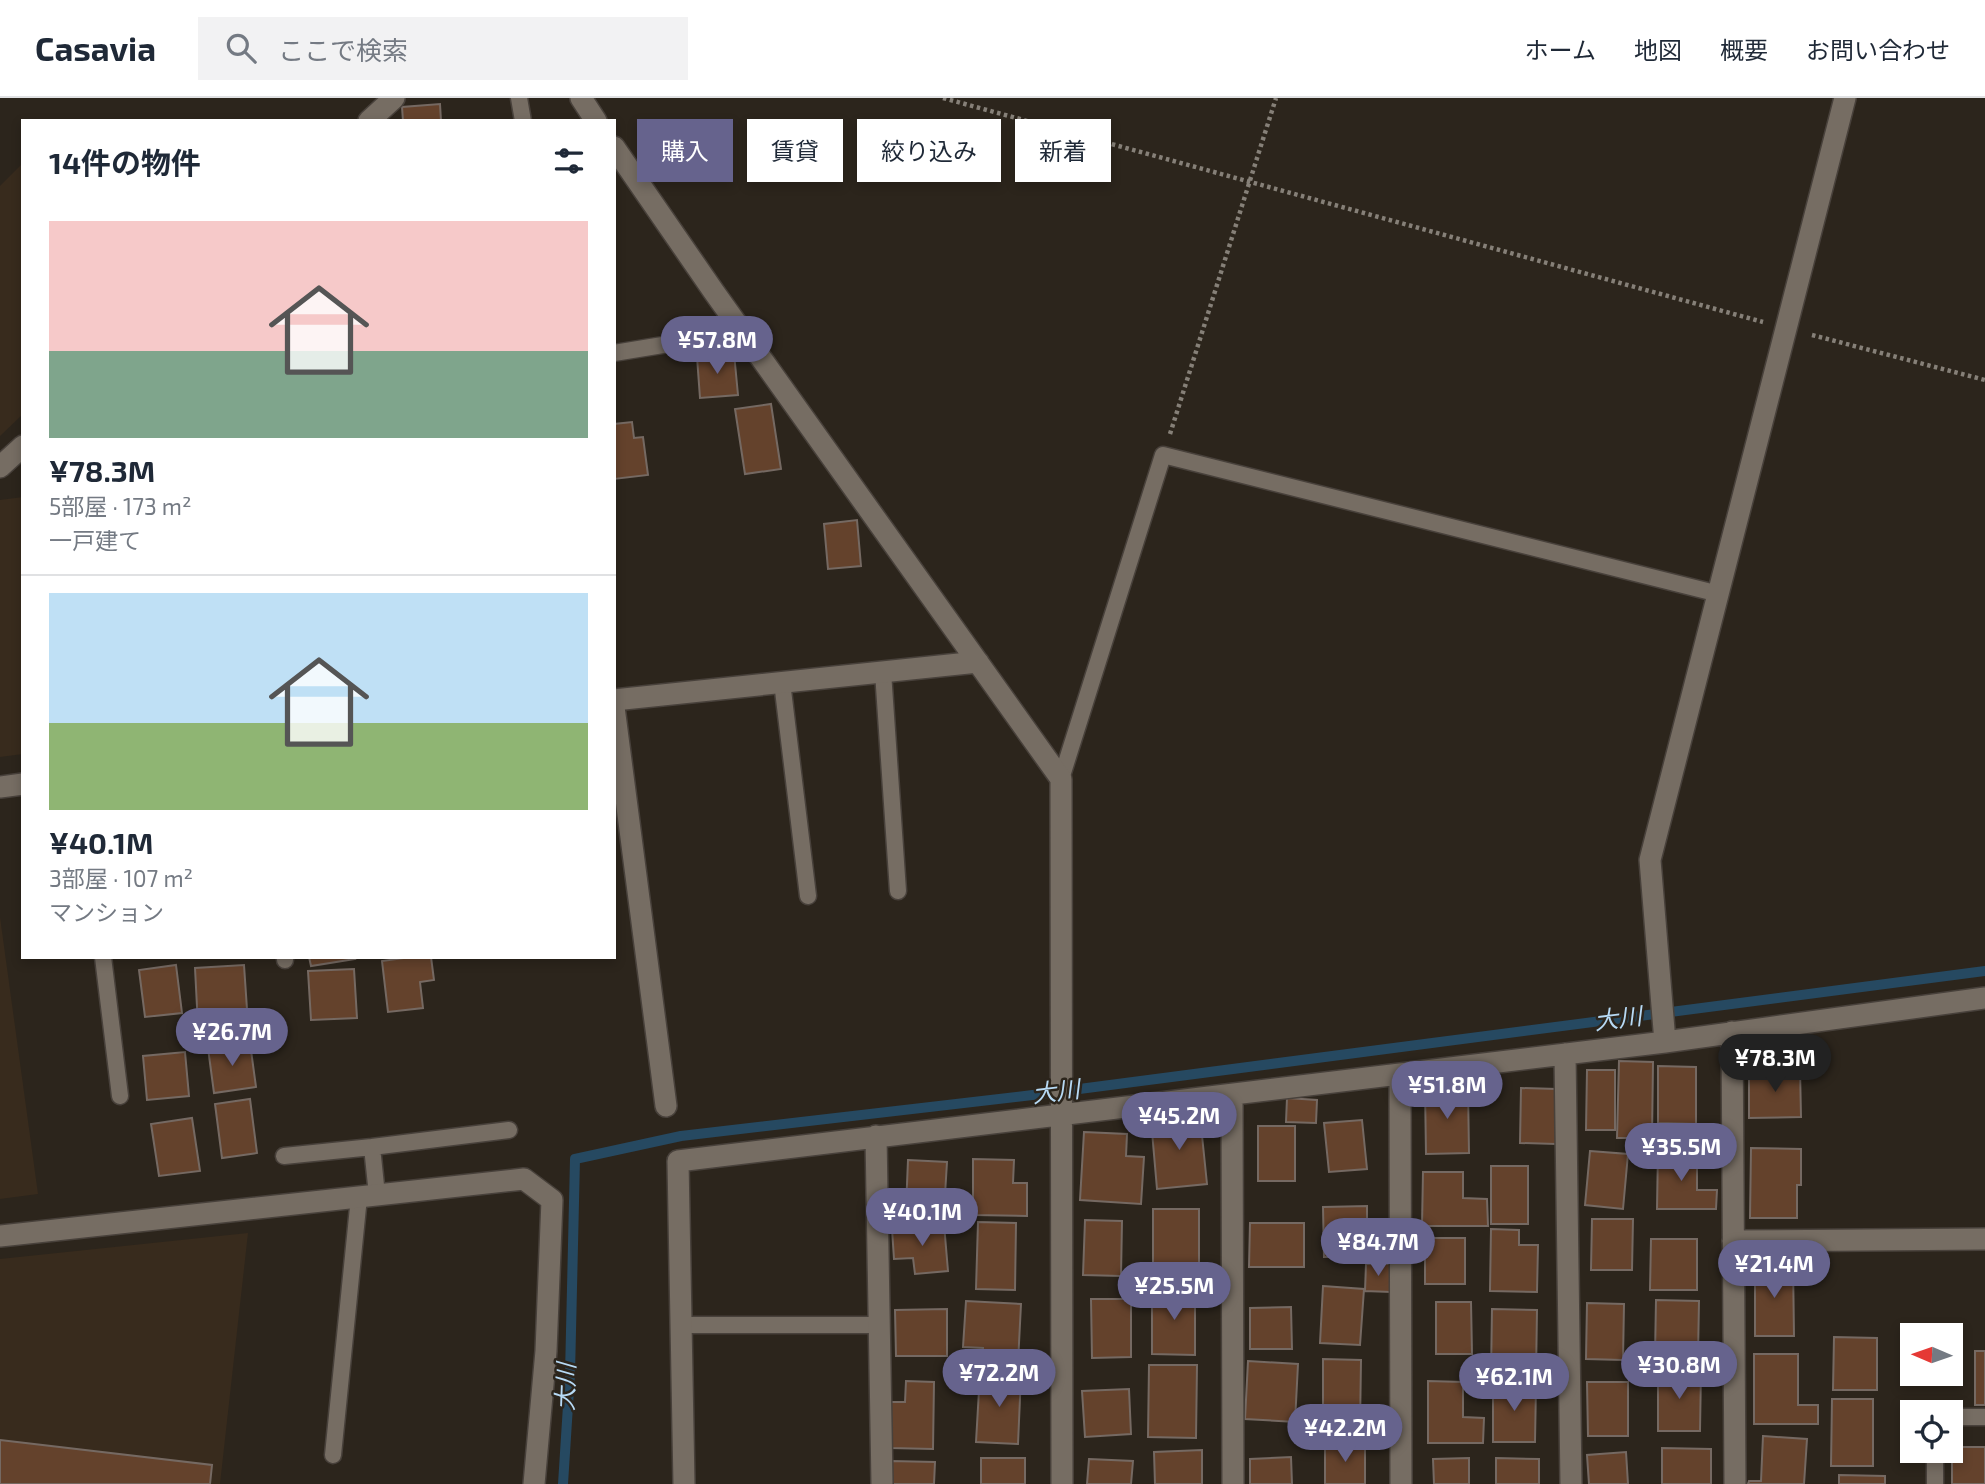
<!DOCTYPE html>
<html lang="ja">
<head>
<meta charset="utf-8">
<style>
	:root { --surface:#fff; --page:#f2f2f3; --text:#1f2937; --muted:#747a83; --line:#e0e1e3; --accent:#66638d }
	body { margin:0; font-family:"Exo 2","Noto Sans JP",sans-serif; background:var(--page); color:var(--text); height:100vh; display:flex; flex-direction:column; font-size:26px; white-space:nowrap }
	* { box-sizing:border-box; margin:0 }
	p { font-size:23px; color:var(--muted) }
	.icon { flex:none; width:38px; height:38px; fill:none; stroke:currentColor; stroke-width:2; stroke-linecap:round; stroke-linejoin:round }
	.map { position:relative; flex:1; overflow:hidden }
	.panel { position:absolute; left:21px; top:21px; width:595px; height:840px; display:flex; flex-direction:column; background:var(--surface); border-radius:0px; box-shadow:0 4px 10px #0003 }
	.panel>* { flex:none }
	.hud { position:absolute; left:637px; top:21px; width:665px; height:63px; display:flex; gap:14px }
	.needle { width:46px; rotate:272deg }
	.buttons { position:absolute; left:1900px; top:1225px; display:grid; gap:14px }
	.buttons a { display:grid; place-items:center; width:63px; height:63px; border-radius:0px; background:var(--surface); box-shadow:0 4px 10px #0003; font-size:35px }
	.price { position:absolute; translate:-50% -60px; padding:0 16px; border-radius:24px; background:var(--accent); color:#fff; font-size:23px; line-height:46px; filter:drop-shadow(0 2px 4px #0008) }
	.price::after { content:''; position:absolute; left:50%; top:42px; width:21px; height:16px; margin-left:-10px; background:inherit; clip-path:polygon(0 0,100% 0,50% 100%) }
	.price.on { background:#222; color:#fff }
	ul { padding:0; list-style:none }
	li { display:grid; align-content:center; gap:14px; height:371px; padding:0 28px }
	li+li { border-top:2px solid var(--line) }
	li span { display:grid; place-items:center; height:217px; border-radius:0px; color:#555 }
	li>.icon { margin-inline-start:auto }
	span .icon { width:126px; height:126px; fill:#fffc; stroke-width:1 }
	li b { font-size:30px }
	h2 { display:flex; justify-content:space-between; align-items:center; height:84px; padding:0 28px; font-size:30px }
	.chip { padding:0 24px; border-radius:0px; background:var(--surface); box-shadow:0 4px 10px #0003; font-size:24px; line-height:63px }
	.chip.on { background:var(--accent); color:#fff }
	header { display:flex; align-items:center; gap:42px; box-sizing:border-box; height:98px; padding:0 35px; background:var(--surface); border-bottom:2px solid var(--line) }
	header strong { font-size:33px }
	nav { display:flex; gap:38px; margin-inline-start:auto; font-size:24px }
	.search { width:490px; height:63px; background:var(--page); display:flex; align-items:center; gap:18px; box-sizing:border-box; padding:0 24px; border-radius:0px; color:var(--muted); font-size:26px }
	.map>svg:first-child { display:block }
</style>
</head>
<body>
<header>
<strong>Casavia</strong>
<div class="search"><svg class="icon" aria-label="search" viewBox="0 0 24 24"><circle cx="10" cy="10" r="6"/><path d="M15 15l6 6"/></svg>ここで検索</div>
<nav><a>ホーム</a><a>地図</a><a>概要</a><a>お問い合わせ</a></nav>
</header>
<div class="map">
<svg width="1985" height="1386" viewBox="0 0 1985 1386">
	<rect width="100%" height="100%" fill="#2c251c"/>
	<path fill="#382b1d" d="M 23,65 L 23,316 L 0,338 L 0,88 Z
		M 23,399 L 23,656 L 0,659 L 0,402 Z
		M 0,819 L 38,1096 L 0,1101 Z
		M 248,1135 L 220,1386 L 0,1386 L 0,1161 Z"/>
	<g fill="none" stroke-linecap="round" stroke-linejoin="round">
		<path stroke="#264961" stroke-width="10" d="M 563,1386 L 570,1276 L 575,1061 L 681,1038 L 1041,996 L 1985,873"/>
	</g>
	<path fill="#64422c" stroke="#756962" stroke-width="2" d="M 440,6 L 441,23 L 403,23 L 402,9 Z
		M 734,255 L 738,297 L 700,300 L 697,259 Z
		M 771,306 L 781,371 L 745,376 L 735,311 Z
		M 632,324 L 634,340 L 643,339 L 648,377 L 614,381 L 614,326 Z
		M 857,422 L 861,468 L 828,471 L 824,426 Z
		M 309,859 L 354,859 L 355,861 L 311,868 Z
		M 411,859 L 431,859 L 434,882 L 420,884 L 423,910 L 388,914 L 382,863 Z
		M 176,867 L 182,915 L 145,919 L 139,872 Z
		M 244,867 L 248,926 L 198,928 L 195,870 Z
		M 354,871 L 357,920 L 311,922 L 308,873 Z
		M 250,945 L 256,989 L 214,995 L 208,950 Z
		M 185,954 L 189,998 L 147,1002 L 143,958 Z
		M 1619,963 L 1653,964 L 1652,1040 L 1617,1040 Z
		M 1658,968 L 1696,969 L 1696,1026 L 1658,1025 Z
		M 1800,971 L 1801,1019 L 1749,1020 L 1749,972 Z
		M 1587,972 L 1615,972 L 1615,1032 L 1586,1032 Z
		M 1425,990 L 1468,990 L 1469,1055 L 1426,1056 Z
		M 1521,990 L 1557,991 L 1556,1046 L 1520,1045 Z
		M 1287,1000 L 1317,1002 L 1316,1025 L 1286,1024 Z
		M 250,1001 L 257,1055 L 222,1060 L 215,1006 Z
		M 1200,1018 L 1207,1086 L 1157,1091 L 1151,1022 Z
		M 192,1020 L 200,1073 L 159,1078 L 151,1026 Z
		M 1362,1022 L 1367,1071 L 1329,1074 L 1324,1025 Z
		M 1258,1028 L 1295,1028 L 1295,1083 L 1258,1083 Z
		M 1084,1034 L 1127,1036 L 1126,1058 L 1144,1059 L 1141,1106 L 1080,1102 Z
		M 1751,1050 L 1801,1051 L 1801,1087 L 1797,1087 L 1797,1120 L 1750,1120 Z
		M 1658,1052 L 1697,1053 L 1697,1092 L 1717,1092 L 1716,1111 L 1657,1111 Z
		M 1590,1053 L 1628,1056 L 1623,1111 L 1585,1107 Z
		M 973,1061 L 1014,1062 L 1013,1085 L 1027,1085 L 1027,1118 L 973,1117 Z
		M 908,1062 L 947,1064 L 944,1113 L 906,1111 Z
		M 1491,1068 L 1528,1068 L 1528,1126 L 1491,1126 Z
		M 1423,1074 L 1463,1074 L 1463,1100 L 1487,1101 L 1488,1128 L 1422,1128 Z
		M 1367,1108 L 1367,1158 L 1324,1159 L 1323,1109 Z
		M 1153,1111 L 1199,1111 L 1199,1180 L 1153,1180 Z
		M 1592,1121 L 1633,1121 L 1632,1172 L 1591,1172 Z
		M 1085,1122 L 1122,1123 L 1121,1178 L 1083,1177 Z
		M 978,1124 L 1016,1125 L 1015,1192 L 976,1191 Z
		M 1250,1125 L 1304,1125 L 1304,1169 L 1249,1169 Z
		M 944,1126 L 948,1173 L 915,1176 L 913,1160 L 894,1161 L 892,1131 Z
		M 1491,1131 L 1519,1132 L 1519,1147 L 1538,1147 L 1537,1194 L 1490,1193 Z
		M 1425,1140 L 1465,1140 L 1465,1186 L 1425,1186 Z
		M 1651,1141 L 1697,1141 L 1697,1192 L 1650,1192 Z
		M 1793,1165 L 1794,1238 L 1755,1238 L 1755,1166 Z
		M 1366,1166 L 1391,1166 L 1391,1194 L 1365,1193 Z
		M 1323,1188 L 1364,1191 L 1360,1247 L 1320,1245 Z
		M 1152,1190 L 1195,1191 L 1195,1257 L 1152,1256 Z
		M 1091,1201 L 1131,1201 L 1131,1259 L 1092,1260 Z
		M 1656,1202 L 1699,1203 L 1698,1258 L 1655,1258 Z
		M 966,1203 L 1021,1206 L 1018,1265 L 983,1263 L 983,1250 L 963,1249 Z
		M 1436,1204 L 1471,1204 L 1472,1256 L 1436,1256 Z
		M 1587,1205 L 1624,1206 L 1623,1262 L 1586,1261 Z
		M 1291,1209 L 1292,1251 L 1250,1251 L 1250,1210 Z
		M 947,1211 L 947,1258 L 896,1258 L 895,1212 Z
		M 1492,1211 L 1537,1212 L 1536,1276 L 1491,1276 Z
		M 1834,1239 L 1877,1240 L 1877,1292 L 1833,1292 Z
		M 1975,1253 L 1985,1253 L 1985,1307 L 1975,1307 Z
		M 1754,1256 L 1798,1256 L 1798,1307 L 1818,1307 L 1818,1326 L 1754,1326 Z
		M 1323,1261 L 1361,1262 L 1360,1328 L 1323,1328 Z
		M 1248,1263 L 1298,1266 L 1295,1324 L 1245,1321 Z
		M 1149,1267 L 1197,1267 L 1196,1340 L 1148,1339 Z
		M 1658,1272 L 1701,1273 L 1700,1333 L 1658,1333 Z
		M 980,1275 L 1021,1277 L 1018,1346 L 976,1344 Z
		M 906,1283 L 934,1284 L 933,1351 L 890,1350 L 890,1304 L 905,1304 Z
		M 1428,1283 L 1463,1284 L 1463,1319 L 1484,1320 L 1483,1345 L 1428,1345 Z
		M 1587,1284 L 1628,1284 L 1628,1338 L 1588,1338 Z
		M 1493,1287 L 1536,1287 L 1535,1344 L 1493,1344 Z
		M 1129,1291 L 1131,1336 L 1085,1339 L 1082,1293 Z
		M 1832,1301 L 1873,1301 L 1873,1368 L 1831,1368 Z
		M 1763,1338 L 1807,1341 L 1804,1386 L 1748,1386 L 1749,1383 L 1761,1383 Z
		M 0,1342 L 212,1367 L 210,1386 L 0,1386 Z
		M 1325,1345 L 1365,1345 L 1365,1386 L 1325,1386 Z
		M 1952,1349 L 1985,1349 L 1985,1386 L 1952,1386 Z
		M 1662,1350 L 1711,1351 L 1711,1386 L 1662,1386 Z
		M 1202,1352 L 1202,1386 L 1155,1386 L 1154,1354 Z
		M 1626,1354 L 1628,1386 L 1589,1386 L 1587,1357 Z
		M 1291,1359 L 1292,1386 L 1250,1386 L 1250,1361 Z
		M 981,1360 L 1025,1360 L 1025,1386 L 981,1386 Z
		M 1469,1360 L 1469,1386 L 1434,1386 L 1433,1361 Z
		M 1496,1360 L 1539,1361 L 1539,1386 L 1496,1386 Z
		M 1089,1361 L 1133,1363 L 1131,1386 L 1087,1386 Z
		M 891,1363 L 935,1364 L 934,1386 L 890,1386 Z
		M 1839,1377 L 1885,1378 L 1885,1386 L 1839,1386 Z"/>
	<g fill="none" stroke-linecap="round" stroke-linejoin="round">
		<g stroke="#48413b" stroke-width="19">
			<path id="lane" d="M 519,0 L 523,23
				M 614,255 L 742,234
				M 883,574 L 898,793
				M 782,584 L 808,798
				M 1061,681 L 1163,357 L 1719,496
				M 103,859 L 120,998
				M 285,859 L 285,862
				M 372,1049 L 509,1032
				M 284,1058 L 372,1049 L 377,1097
				M 681,1227 L 880,1227
				M 1951,1319 L 1985,1319
				M 1935,1353 L 1935,1386
				M 333,1357 L 359,1099"/>
		</g>
		<g stroke="#48413b" stroke-width="24">
			<path id="street" d="M 581,0 L 596,23
				M 369,23 L 394,0
				M 614,49 L 714,194 L 1061,681 L 1062,1386
				M 0,369 L 23,348
				M 614,602 L 978,564
				M 614,609 L 666,1008
				M 0,689 L 23,686
				M 1732,934 L 1735,1386
				M 1665,944 L 1650,762 L 1845,0
				M 1565,956 L 1571,1386
				M 1400,977 L 1401,1386
				M 1232,998 L 1233,1386
				M 876,1038 L 882,1386
				M 0,1138 L 524,1081 L 552,1102 L 546,1253 L 534,1386
				M 1733,1143 L 1985,1141
				M 684,1386 L 678,1063 L 1665,944 L 1985,900"/>
		</g>
		<path stroke="#868078" stroke-width="4.5" stroke-dasharray="3.5 3.5" stroke-linecap="butt" d="M 943,0 L 1763,224
			M 1812,237 L 1985,282
			M 1170,336 L 1276,0"/>
		<use href="#lane" stroke="#766d63" stroke-width="16"/>
		<use href="#street" stroke="#766d63" stroke-width="21"/>
	</g>
	<g text-anchor="middle" stroke-width="5" stroke-linejoin="round" paint-order="stroke">
		<g font-size="24" font-style="italic" fill="#b7daf5" stroke="#2c251c">
			<text transform="translate(1618 921) rotate(-7)" y="8">大川</text>
			<text transform="translate(1056 994) rotate(-7)" y="8">大川</text>
			<text transform="translate(566 1289) rotate(-88)" y="8">大川</text>
		</g>
	</g>
</svg>
<div class="buttons">
<a><svg class="needle" viewBox="-14 -14 28 28"><path d="M0-13l5 13h-10z" fill="#e53935"/><path d="M0 13l5-13h-10z" fill="#747a83"/></svg></a>
<a><svg class="icon" aria-label="locate" viewBox="0 0 24 24"><circle cx="12" cy="12" r="6"/><path d="M12 2v4M12 18v4M2 12h4M18 12h4"/></svg></a>
</div>
<b class="price" style="left:717px;top:278px">¥57.8M</b>
<b class="price" style="left:232px;top:970px">¥26.7M</b>
<b class="price on" style="left:1775px;top:996px">¥78.3M</b>
<b class="price" style="left:1447px;top:1023px">¥51.8M</b>
<b class="price" style="left:1179px;top:1054px">¥45.2M</b>
<b class="price" style="left:1681px;top:1085px">¥35.5M</b>
<b class="price" style="left:922px;top:1150px">¥40.1M</b>
<b class="price" style="left:1378px;top:1180px">¥84.7M</b>
<b class="price" style="left:1774px;top:1202px">¥21.4M</b>
<b class="price" style="left:1174px;top:1224px">¥25.5M</b>
<b class="price" style="left:1679px;top:1303px">¥30.8M</b>
<b class="price" style="left:999px;top:1311px">¥72.2M</b>
<b class="price" style="left:1514px;top:1315px">¥62.1M</b>
<b class="price" style="left:1345px;top:1366px">¥42.2M</b>
<div class="hud">
<a class="chip on">購入</a>
<a class="chip">賃貸</a>
<a class="chip">絞り込み</a>
<a class="chip">新着</a>
</div>
<section class="panel">
<h2>14件の物件<svg class="icon" aria-label="filters" viewBox="0 0 24 24"><path d="M4 7h16M4 17h16"/><circle cx="9" cy="7" r="2"/><circle cx="15" cy="17" r="2"/></svg></h2>
<ul>
<li><span style="background:linear-gradient(#f6c9c9 60%,#7fa58c 0)"><svg class="icon" aria-label="home" viewBox="0 0 24 24"><path d="M3 11l9-7 9 7M6 9v11h12V9"/></svg></span><div><b>¥78.3M</b><p>5部屋 · 173 m²</p><p>一戸建て</p></div></li>
<li><span style="background:linear-gradient(#bfe0f5 60%,#8fb573 0)"><svg class="icon" aria-label="home" viewBox="0 0 24 24"><path d="M3 11l9-7 9 7M6 9v11h12V9"/></svg></span><div><b>¥40.1M</b><p>3部屋 · 107 m²</p><p>マンション</p></div></li>
</ul>
</section>
</div>
</body>
</html>
